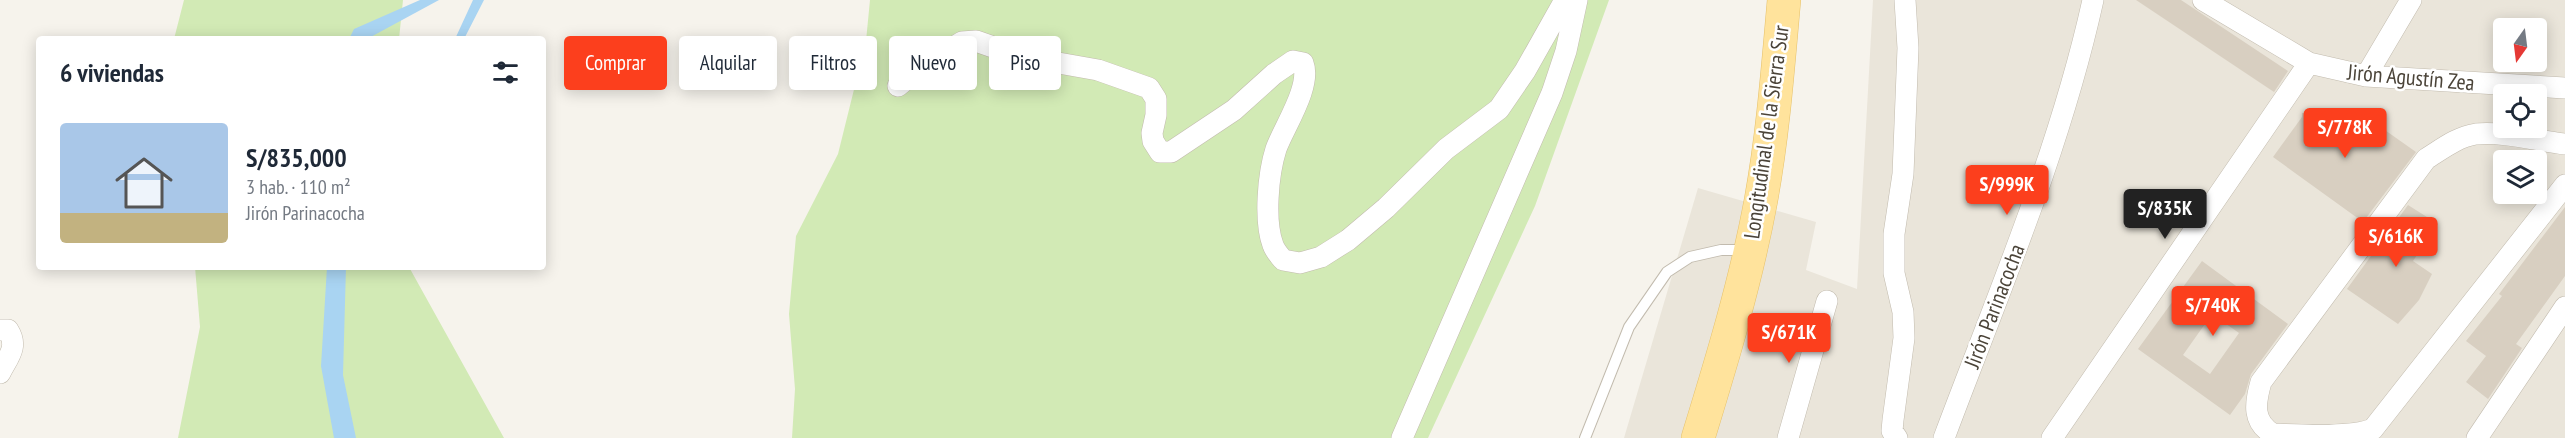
<!DOCTYPE html>
<html lang="es">
<head>
<meta charset="utf-8">
<style>
	:root { --surface:#fff; --page:#f2f2f3; --text:#1f2937; --muted:#747a83; --line:#e0e1e3; --accent:#fc3f1d }
	body { margin:0; font-family:"PT Sans Narrow",sans-serif; background:var(--page); color:var(--text); height:100vh; display:flex; flex-direction:column; font-size:22px; white-space:nowrap }
	* { box-sizing:border-box; margin:0 }
	p { font-size:20px; color:var(--muted) }
	.icon { flex:none; width:33px; height:33px; fill:none; stroke:currentColor; stroke-width:2; stroke-linecap:round; stroke-linejoin:round }
	.map { position:relative; flex:1; overflow:hidden }
	.sheet { position:absolute; left:36px; top:36px; width:510px; height:234px; display:flex; flex-direction:column; background:var(--surface); border-radius:6px; box-shadow:0 3px 15px #0003 }
	.sheet>* { flex:none }
	.guide { position:absolute; left:564px; top:36px; width:570px; height:54px; display:flex; gap:12px }
	.needle { width:39px; rotate:194deg }
	.fabs { position:absolute; left:2493px; top:18px; display:grid; gap:12px }
	.fabs a { display:grid; place-items:center; width:54px; height:54px; border-radius:6px; background:var(--surface); box-shadow:0 3px 15px #0003; font-size:30px }
	.price { position:absolute; translate:-50% -51px; padding:0 14px; border-radius:6px; background:var(--accent); color:#fff; font-size:20px; line-height:39px; filter:drop-shadow(0 2px 3px #0008) }
	.price::after { content:''; position:absolute; left:50%; top:36px; width:18px; height:14px; margin-left:-9px; background:inherit; clip-path:polygon(0 0,100% 0,50% 100%) }
	.price.selected { background:#222; color:#fff }
	ul { padding:0; list-style:none }
	li { display:flex; align-items:center; gap:18px; height:150px; padding:0 24px }
	li+li { border-top:2px solid var(--line) }
	li span { display:grid; place-items:center; flex:none; width:168px; height:120px; border-radius:6px; color:#555 }
	li>.icon { margin-inline-start:auto }
	span .icon { width:72px; height:72px; fill:#fffc; stroke-width:1 }
	li b { font-size:26px }
	h2 { display:flex; justify-content:space-between; align-items:center; height:72px; padding:0 24px; font-size:26px }
	.pill { padding:0 21px; border-radius:6px; background:var(--surface); box-shadow:0 3px 15px #0003; font-size:21px; line-height:54px }
	.pill.selected { background:var(--accent); color:#fff }
	.map>svg:first-child { display:block }
</style>
</head>
<body>
<div class="map">
<svg width="2565" height="438" viewBox="0 0 2565 438">
	<rect width="100%" height="100%" fill="#f6f3ec"/>
	<path fill="#eae5da" fill-rule="evenodd" d="M 1873,0 L 2565,0 L 2565,438 L 1624,438 L 1698,188 L 1816,222 L 1806,270 L 1857,289 ZM 2504,28 L 2536,28 L 2536,62 L 2504,62 ZM 2504,94 L 2536,94 L 2536,128 L 2504,128 ZM 2504,160 L 2536,160 L 2536,194 L 2504,194 Z"/>
	<path fill="#d2eab5" d="M 184,0 L 403,0 L 399,39 L 174,39 Z
		M 870,0 L 1609,0 L 1535,206 L 1428,438 L 792,438 L 795,389 L 789,314 L 796,236 L 838,154 L 866,41 Z
		M 195,267 L 409,267 L 504,438 L 178,438 L 200,327 Z"/>
	<path fill="#a9d4f2" d="M 420,0 L 439,0 L 367,39 L 349,39 L 354,29 Z
		M 473,0 L 484,0 L 464,39 L 455,39 Z
		M 327,267 L 346,267 L 343,375 L 356,438 L 334,438 L 321,366 Z"/>
	<path fill="#d8cfc1" fill-rule="evenodd" d="M 2136,0 L 2181,0 L 2288,71 L 2274,92 Z
		M 2302,113 L 2365,116 L 2416,152 L 2363,222 L 2273,157 L 2302,117 Z
		M 2408,205 L 2438,224 L 2413,261 L 2432,274 L 2419,300 L 2398,324 L 2347,289 Z
		M 2565,207 L 2565,276 L 2516,344 L 2522,348 L 2488,399 L 2466,382 L 2486,356 L 2466,341 L 2502,296 L 2499,294 Z
		M 2202,261 L 2288,324 L 2251,374 L 2245,394 L 2230,415 L 2138,349 ZM 2212,314 L 2239,333 L 2210,374 L 2183,355 Z"/>
	<g fill="none" stroke-linecap="round" stroke-linejoin="round">
		<g stroke="#c2bbae" stroke-width="12">
			<path id="lane" d="M 1585,438 L 1629,327 L 1667,272 L 1690,257 L 1721,250 L 1745,250"/>
		</g>
		<g stroke="#c2bbae" stroke-width="22">
			<path id="street" d="M 2203,0 L 2309,63 L 2366,76 L 2565,88
				M 2366,76 L 2411,0
				M 898,86 L 920,68 L 962,42 L 976,41 L 1019,56 L 1098,70 L 1149,88 L 1156,99 L 1156,115 L 1152,133 L 1153,141 L 1160,152 L 1171,152 L 1234,110 L 1274,74 L 1293,61 L 1303,63 C 1312,86 1284,127 1276,149 C 1268,174 1264,221 1273,245 C 1275,251 1280,256 1283,260 L 1300,263 L 1321,257 L 1348,240 L 1386,208 L 1446,149 L 1499,109 L 1525,71 L 1565,0
				M 2565,144 C 2539,141 2502,131 2476,134 C 2457,137 2442,149 2426,159 L 2261,382 C 2255,403 2252,422 2273,434 C 2299,435 2352,438 2373,429 L 2565,185
				M 0,330 L 8,330 C 19,347 8,357 0,373
				M 1402,438 L 1552,93 L 1566,51 L 1577,0
				M 1788,438 L 1827,301
				M 1897,438 L 1892,431 L 1893,420 L 1904,338 L 1903,312 L 1894,273 L 1894,234 L 1903,174 L 1908,48 L 1905,0
				M 1944,438 C 1998,294 2060,150 2093,0
				M 2052,438 L 2309,63
				M 2477,438 L 2565,307"/>
		</g>
		<g stroke="#e6c16a" stroke-width="34">
			<path id="primary" d="M 1698,438 C 1722,360 1746,281 1761,200 C 1773,134 1778,67 1784,0"/>
		</g>
		<use href="#lane" stroke="#fff" stroke-width="10"/>
		<use href="#street" stroke="#fff" stroke-width="21"/>
		<use href="#primary" stroke="#ffe39c" stroke-width="33"/>
	</g>
	<g text-anchor="middle" stroke-width="5" stroke-linejoin="round" paint-order="stroke">
		<g font-size="22" fill="#4b4439" stroke="#fff">
			<text transform="translate(2411 77) rotate(5)" y="8">Jirón Agustín Zea</text>
			<text transform="translate(1766 132) rotate(-82)" y="8">Longitudinal de la Sierra Sur</text>
			<text transform="translate(1994 306) rotate(-69)" y="8">Jirón Parinacocha</text>
		</g>
	</g>
</svg>
<div class="fabs">
<a><svg class="needle" viewBox="-14 -14 28 28"><path d="M0-13l5 13h-10z" fill="#e53935"/><path d="M0 13l5-13h-10z" fill="#747a83"/></svg></a>
<a><svg class="icon" aria-label="locate" viewBox="0 0 24 24"><circle cx="12" cy="12" r="6"/><path d="M12 2v4M12 18v4M2 12h4M18 12h4"/></svg></a>
<a><svg class="icon" aria-label="layers" viewBox="0 0 24 24"><path d="M12 4l9 5-9 5-9-5zM3 14l9 5 9-5"/></svg></a>
</div>
<b class="price" style="left:2345px;top:159px">S/778K</b>
<b class="price" style="left:2007px;top:216px">S/999K</b>
<b class="price selected" style="left:2165px;top:240px">S/835K</b>
<b class="price" style="left:2396px;top:268px">S/616K</b>
<b class="price" style="left:2213px;top:337px">S/740K</b>
<b class="price" style="left:1789px;top:364px">S/671K</b>
<div class="guide">
<a class="pill selected">Comprar</a>
<a class="pill">Alquilar</a>
<a class="pill">Filtros</a>
<a class="pill">Nuevo</a>
<a class="pill">Piso</a>
</div>
<section class="sheet">
<h2>6 viviendas<svg class="icon" aria-label="filters" viewBox="0 0 24 24"><path d="M4 7h16M4 17h16"/><circle cx="9" cy="7" r="2"/><circle cx="15" cy="17" r="2"/></svg></h2>
<ul>
<li><span style="background:linear-gradient(#a9c7e8 75%,#c2b280 0)"><svg class="icon" aria-label="home" viewBox="0 0 24 24"><path d="M3 11l9-7 9 7M6 9v11h12V9"/></svg></span><div><b>S/835,000</b><p>3 hab. · 110 m²</p><p>Jirón Parinacocha</p></div></li>
</ul>
</section>
</div>
</body>
</html>
